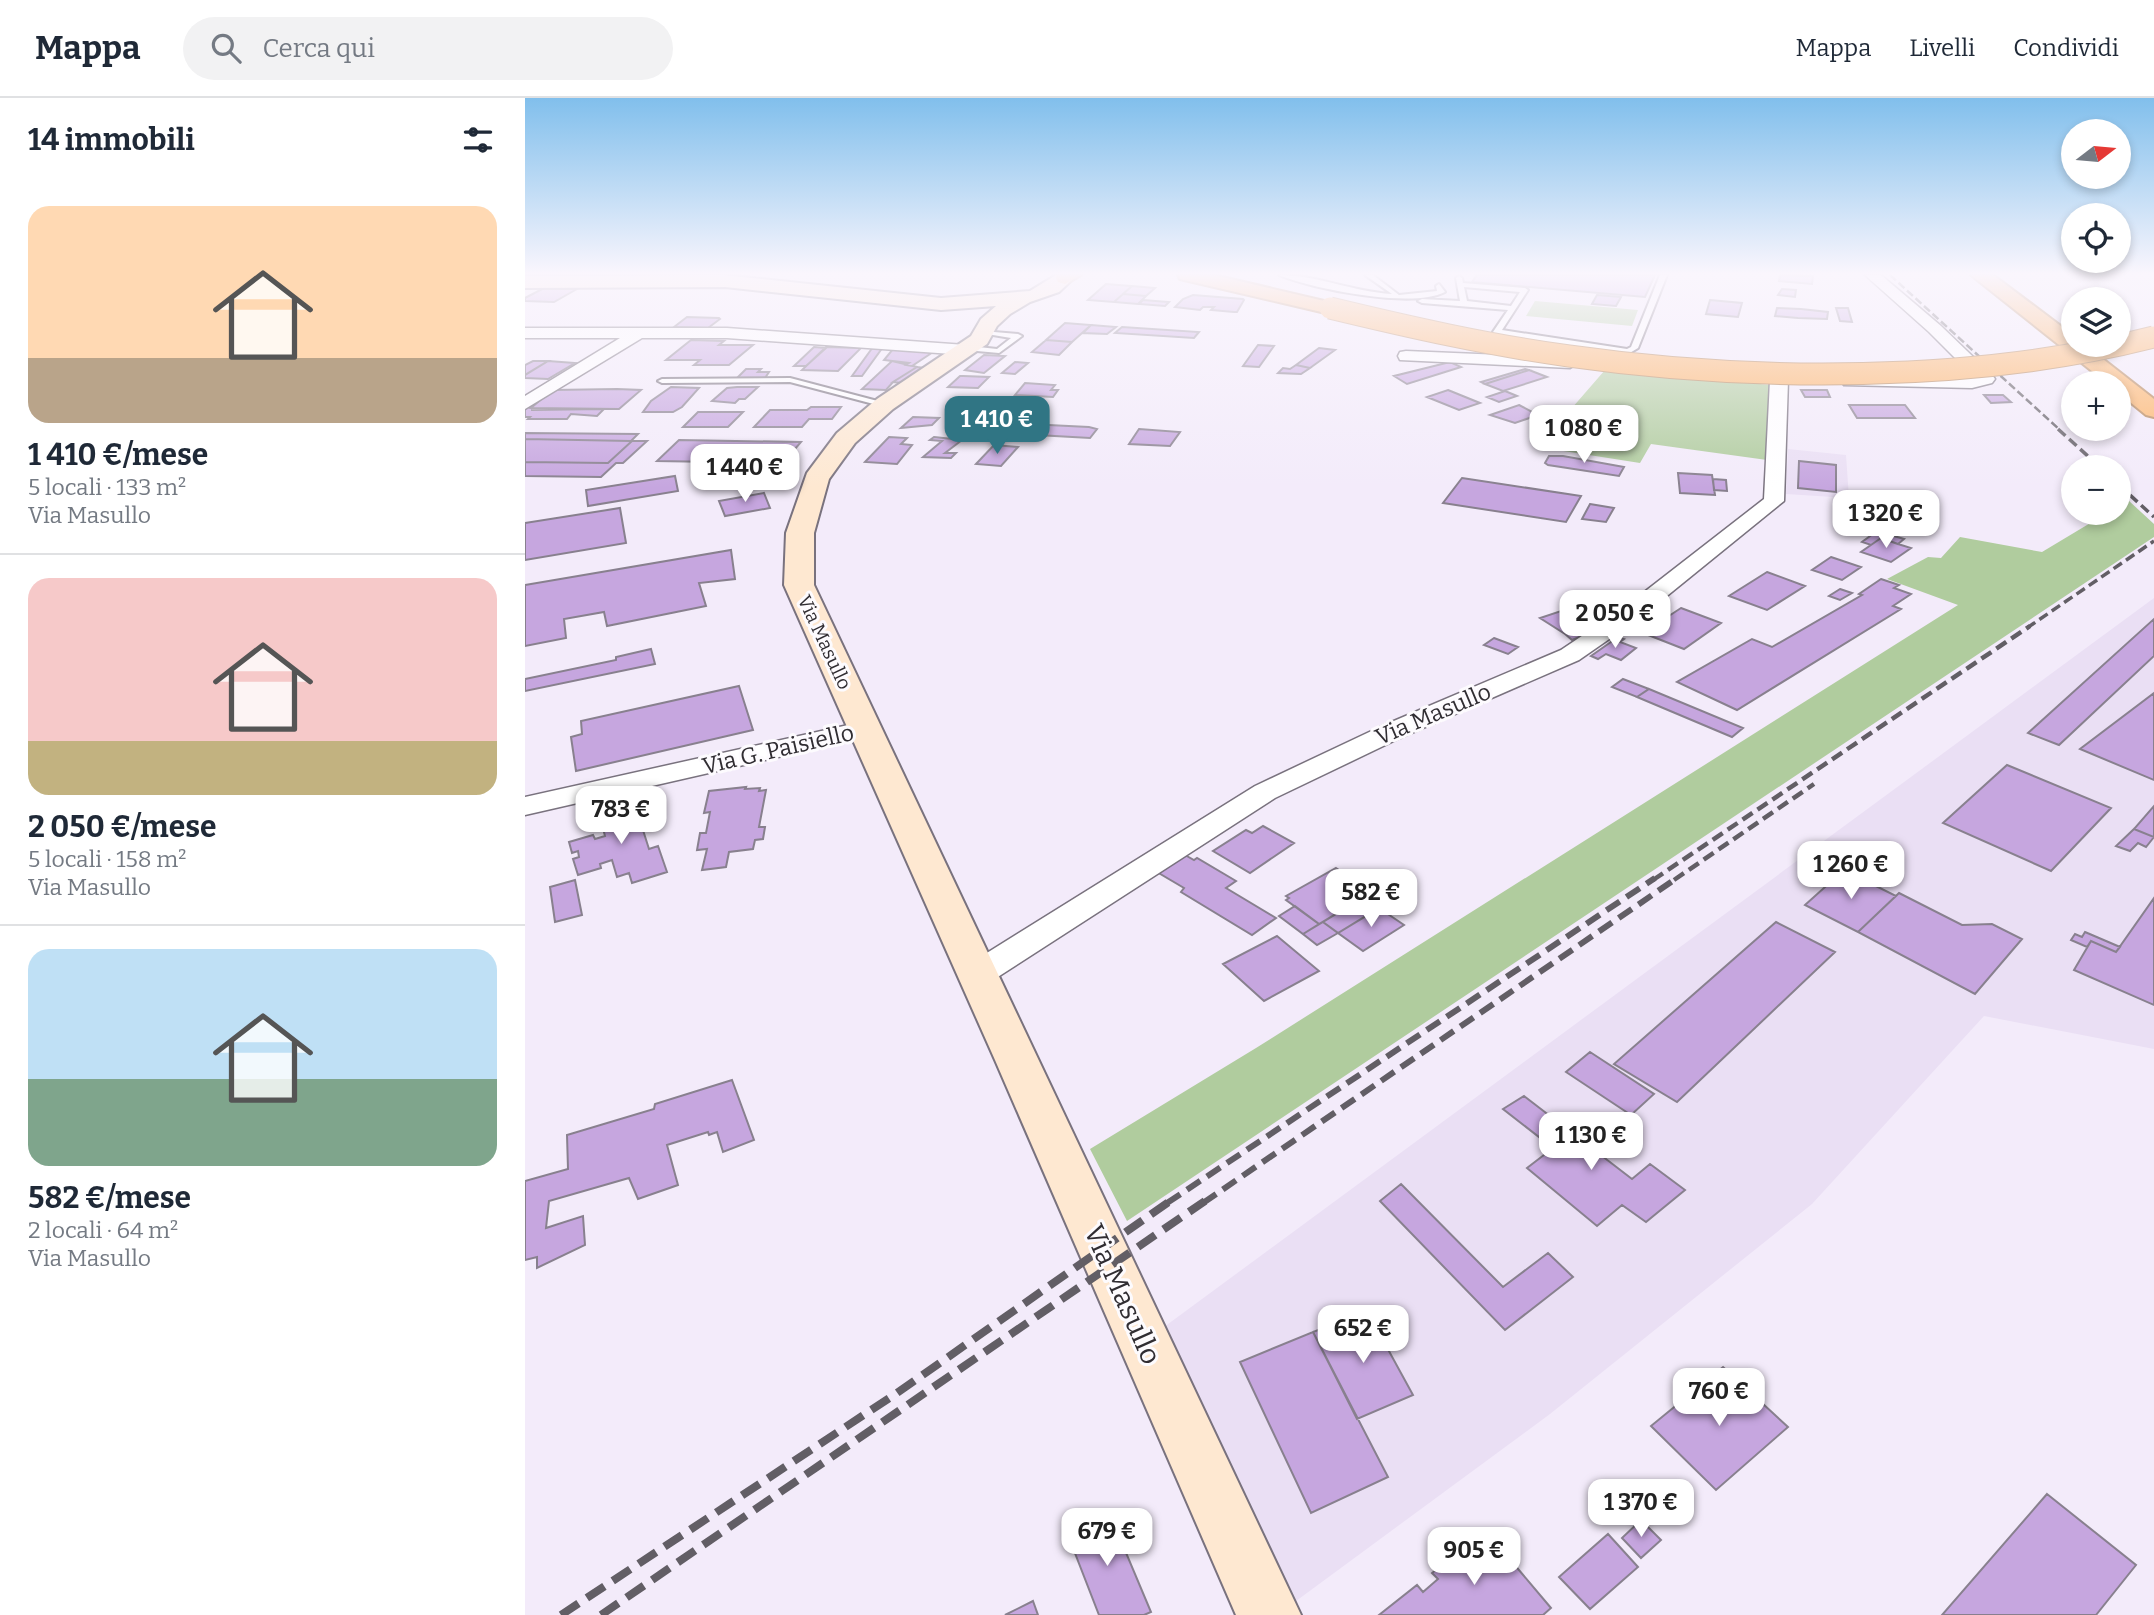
<!DOCTYPE html>
<html lang="it">
<head>
<meta charset="utf-8">
<style>
	:root { --surface:#fff; --page:#f2f2f3; --text:#1f2937; --muted:#747a83; --line:#e0e1e3; --accent:#307584 }
	body { margin:0; font-family:Bitter,serif; background:var(--page); color:var(--text); height:100vh; display:flex; flex-direction:column; font-size:26px; white-space:nowrap }
	* { box-sizing:border-box; margin:0 }
	p { font-size:23px; color:var(--muted) }
	.icon { flex:none; width:38px; height:38px; fill:none; stroke:currentColor; stroke-width:2; stroke-linecap:round; stroke-linejoin:round }
	.map { position:relative; flex:1; overflow:hidden }
	.sheet { display:flex; flex-direction:column; background:var(--surface); width:525px }
	.sheet>* { flex:none }
	.needle { width:46px; rotate:74deg }
	.buttons { position:absolute; left:1536px; top:21px; display:grid; gap:14px }
	.buttons a { display:grid; place-items:center; width:70px; height:70px; border-radius:50%; background:var(--surface); box-shadow:0 4px 10px #0003; font-size:35px }
	.price { position:absolute; translate:-50% -60px; padding:0 16px; border-radius:14px; background:#fff; color:#222; font-size:23px; line-height:46px; filter:drop-shadow(0 2px 4px #0008) }
	.price::after { content:''; position:absolute; left:50%; top:42px; width:21px; height:16px; margin-left:-10px; background:inherit; clip-path:polygon(0 0,100% 0,50% 100%) }
	.price.current { background:var(--accent); color:#fff }
	ul { padding:0; list-style:none }
	li { display:grid; align-content:center; gap:14px; height:371px; padding:0 28px }
	li+li { border-top:2px solid var(--line) }
	li span { display:grid; place-items:center; height:217px; border-radius:21px; color:#555 }
	li>.icon { margin-inline-start:auto }
	span .icon { width:126px; height:126px; fill:#fffc; stroke-width:1 }
	li b { font-size:30px }
	h2 { display:flex; justify-content:space-between; align-items:center; height:84px; padding:0 28px; font-size:30px }
	header { display:flex; align-items:center; gap:42px; box-sizing:border-box; height:98px; padding:0 35px; background:var(--surface); border-bottom:2px solid var(--line) }
	header strong { font-size:33px }
	nav { display:flex; gap:38px; margin-inline-start:auto; font-size:24px }
	.search { width:490px; height:63px; background:var(--page); display:flex; align-items:center; gap:18px; box-sizing:border-box; padding:0 24px; border-radius:38px; color:var(--muted); font-size:26px }
	main { display:flex; flex:1; min-height:0 }
	.map>svg:first-child { display:block }
</style>
</head>
<body>
<header>
<strong>Mappa</strong>
<div class="search"><svg class="icon" aria-label="search" viewBox="0 0 24 24"><circle cx="10" cy="10" r="6"/><path d="M15 15l6 6"/></svg>Cerca qui</div>
<nav><a>Mappa</a><a>Livelli</a><a>Condividi</a></nav>
</header>
<main>
<section class="sheet">
<h2>14 immobili<svg class="icon" aria-label="filters" viewBox="0 0 24 24"><path d="M4 7h16M4 17h16"/><circle cx="9" cy="7" r="2"/><circle cx="15" cy="17" r="2"/></svg></h2>
<ul>
<li><span style="background:linear-gradient(#ffd9b3 70%,#b9a48a 0)"><svg class="icon" aria-label="home" viewBox="0 0 24 24"><path d="M3 11l9-7 9 7M6 9v11h12V9"/></svg></span><div><b>1 410 €/mese</b><p>5 locali · 133 m²</p><p>Via Masullo</p></div></li>
<li><span style="background:linear-gradient(#f6c9c9 75%,#c2b280 0)"><svg class="icon" aria-label="home" viewBox="0 0 24 24"><path d="M3 11l9-7 9 7M6 9v11h12V9"/></svg></span><div><b>2 050 €/mese</b><p>5 locali · 158 m²</p><p>Via Masullo</p></div></li>
<li><span style="background:linear-gradient(#bfe0f5 60%,#7fa58c 0)"><svg class="icon" aria-label="home" viewBox="0 0 24 24"><path d="M3 11l9-7 9 7M6 9v11h12V9"/></svg></span><div><b>582 €/mese</b><p>2 locali · 64 m²</p><p>Via Masullo</p></div></li>
</ul>
</section>
<div class="map">
<svg width="1629" height="1517" viewBox="0 0 1629 1517">
	<rect width="100%" height="100%" fill="#f3ebfa"/>
	<path fill="#eadff4" d="M 1263,351 L 1321,357 L 1324,400 L 1261,396 Z
		M 1629,500 L 1629,951 L 1459,918 L 1287,1106 L 1025,1316 L 767,1506 L 639,1229 Z"/>
	<path fill="#b0cc9e" d="M 1010,203 L 1113,212 L 1107,228 L 1001,218 Z
		M 1080,272 L 1246,287 L 1242,362 L 1126,346 L 1115,365 L 1013,349 Z
		M 1603,402 L 1629,426 L 1629,439 L 602,1123 L 565,1051 L 731,950 L 1433,507 L 1362,481 L 1403,459 L 1416,460 L 1435,439 L 1517,454 L 1582,415 L 1594,415 L 1594,407 Z"/>
	<path fill="#c6a6df" stroke="#88808e" stroke-width="2" d="M 952,177 L 1130,177 L 1120,199 L 947,184 Z
		M 1255,177 L 1288,178 L 1287,186 L 1254,183 Z
		M 581,186 L 607,188 L 589,204 L 563,202 Z
		M 607,188 L 630,190 L 621,198 L 598,196 Z
		M 19,190 L 52,191 L 29,204 L 0,203 L 0,200 Z
		M 1257,191 L 1271,192 L 1270,199 L 1253,197 Z
		M 598,196 L 621,198 L 613,206 L 589,204 Z
		M 668,197 L 718,201 L 719,202 L 712,214 L 709,214 L 686,212 L 689,209 L 678,209 L 675,212 L 650,209 L 658,201 Z
		M 1072,197 L 1096,199 L 1091,208 L 1067,206 Z
		M 618,202 L 644,204 L 640,208 L 614,206 Z
		M 1185,202 L 1217,205 L 1213,219 L 1181,216 Z
		M 1252,210 L 1276,211 L 1303,214 L 1302,221 L 1273,220 L 1250,218 Z
		M 1311,210 L 1323,210 L 1327,224 L 1315,223 Z
		M 162,219 L 194,220 L 195,221 L 183,230 L 149,229 Z
		M 540,225 L 566,227 L 547,244 L 521,242 Z
		M 566,227 L 591,229 L 582,236 L 558,235 Z
		M 597,229 L 674,234 L 669,240 L 590,235 Z
		M 166,242 L 199,243 L 194,247 L 228,247 L 204,267 L 169,267 L 175,262 L 141,262 Z
		M 521,242 L 547,244 L 534,257 L 507,254 Z
		M 733,247 L 749,248 L 734,269 L 718,268 Z
		M 289,249 L 301,250 L 281,268 L 269,268 Z
		M 301,249 L 336,250 L 313,273 L 277,272 Z
		M 348,249 L 358,249 L 337,278 L 327,278 Z
		M 794,250 L 810,252 L 785,270 L 771,267 Z
		M 368,251 L 408,254 L 387,268 L 381,267 L 384,265 L 359,262 Z
		M 459,257 L 480,258 L 459,275 L 440,272 Z
		M 8,263 L 23,263 L 0,277 L 0,267 Z
		M 23,263 L 50,265 L 23,281 L 0,280 L 0,277 Z
		M 367,263 L 392,269 L 368,284 L 361,292 L 337,291 Z
		M 490,264 L 503,265 L 490,276 L 477,275 Z
		M 925,264 L 936,269 L 882,286 L 869,278 Z
		M 771,267 L 785,270 L 776,276 L 753,275 L 758,270 L 765,271 Z
		M 392,269 L 399,270 L 377,285 L 368,284 Z
		M 221,271 L 236,271 L 233,274 L 244,274 L 240,280 L 212,280 Z
		M 1000,271 L 1004,272 L 960,286 L 956,284 Z
		M 1004,272 L 1022,279 L 978,293 L 960,286 Z
		M 435,278 L 438,278 L 464,279 L 453,290 L 423,289 Z
		M 500,285 L 530,287 L 526,292 L 533,292 L 528,299 L 490,297 Z
		M 146,289 L 174,290 L 157,309 L 148,314 L 118,314 L 126,303 Z
		M 212,289 L 233,289 L 220,301 L 214,301 L 210,305 L 187,303 L 202,290 Z
		M 92,291 L 116,292 L 94,311 L 6,310 L 27,292 Z
		M 923,292 L 955,305 L 934,312 L 902,299 Z
		M 1276,292 L 1302,292 L 1305,299 L 1280,299 Z
		M 980,293 L 992,298 L 974,304 L 962,299 Z
		M 1459,297 L 1478,297 L 1486,304 L 1466,305 Z
		M 994,307 L 1013,317 L 990,325 L 965,317 Z
		M 1324,307 L 1380,307 L 1390,320 L 1332,320 Z
		M 0,309 L 7,309 L 7,312 L 79,311 L 72,318 L 46,316 L 42,321 L 3,321 L 5,319 L 0,319 Z
		M 286,309 L 316,309 L 307,321 L 284,321 L 277,329 L 229,329 L 245,312 L 282,312 Z
		M 173,314 L 218,314 L 203,329 L 158,329 Z
		M 388,319 L 414,320 L 407,327 L 376,330 Z
		M 444,320 L 479,323 L 466,335 L 432,332 Z
		M 503,326 L 564,329 L 572,331 L 565,340 L 495,336 Z
		M 614,331 L 655,334 L 645,348 L 604,346 Z
		M 0,335 L 113,336 L 106,343 L 0,341 Z
		M 364,339 L 382,340 L 376,346 L 387,347 L 372,366 L 340,364 Z
		M 409,339 L 437,342 L 420,355 L 431,355 L 426,360 L 398,359 L 417,343 L 405,342 Z
		M 0,341 L 106,343 L 107,343 L 83,365 L 0,364 Z
		M 154,342 L 276,344 L 258,365 L 132,363 Z
		M 107,343 L 122,343 L 98,365 L 91,365 L 76,379 L 0,378 L 0,364 L 83,365 Z
		M 469,347 L 493,349 L 476,368 L 451,366 Z
		M 1024,358 L 1038,358 L 1099,369 L 1094,378 L 1023,367 L 1020,365 Z
		M 1274,363 L 1311,367 L 1311,394 L 1273,390 Z
		M 1153,375 L 1187,377 L 1190,397 L 1155,395 Z
		M 150,378 L 153,393 L 63,408 L 61,392 Z
		M 937,380 L 1056,398 L 1041,424 L 918,405 Z
		M 1188,381 L 1201,382 L 1202,393 L 1189,392 Z
		M 239,395 L 245,410 L 200,418 L 194,403 Z
		M 1065,406 L 1089,410 L 1081,424 L 1057,421 Z
		M 95,410 L 101,445 L 0,462 L 0,425 Z
		M 1352,433 L 1379,441 L 1373,446 L 1356,440 L 1346,447 L 1337,444 Z
		M 1356,440 L 1373,446 L 1386,450 L 1366,464 L 1336,454 Z
		M 206,452 L 210,481 L 174,485 L 181,508 L 82,528 L 79,514 L 39,521 L 41,540 L 0,548 L 0,487 Z
		M 1306,459 L 1336,469 L 1317,482 L 1287,472 Z
		M 1242,474 L 1280,488 L 1242,512 L 1204,498 Z
		M 1356,481 L 1374,487 L 1369,490 L 1386,496 L 1368,508 L 1376,511 L 1212,612 L 1152,584 L 1227,541 L 1247,549 L 1337,497 L 1334,496 Z
		M 1315,491 L 1327,495 L 1315,502 L 1304,498 Z
		M 1156,510 L 1196,525 L 1159,551 L 1118,535 Z
		M 1042,511 L 1056,519 L 1044,523 L 1056,531 L 1040,536 L 1015,520 Z
		M 1629,521 L 1629,558 L 1534,647 L 1503,635 Z
		M 1055,531 L 1062,536 L 1047,542 L 1040,536 Z
		M 1093,539 L 1099,541 L 1095,544 L 1111,550 L 1096,562 L 1081,556 L 1073,561 L 1066,558 Z
		M 969,540 L 993,549 L 983,556 L 959,547 Z
		M 126,551 L 130,566 L 0,593 L 0,581 L 91,562 L 91,559 Z
		M 1098,581 L 1124,591 L 1112,599 L 1087,589 Z
		M 214,588 L 228,632 L 51,673 L 46,639 L 57,636 L 56,623 Z
		M 1124,591 L 1218,630 L 1207,639 L 1112,599 Z
		M 1629,595 L 1629,682 L 1555,651 Z
		M 1482,667 L 1586,710 L 1526,773 L 1418,725 Z
		M 221,689 L 220,691 L 235,690 L 234,693 L 241,692 L 234,729 L 240,729 L 238,741 L 230,742 L 228,751 L 204,754 L 201,769 L 177,772 L 182,751 L 172,752 L 175,735 L 181,735 L 185,714 L 179,715 L 184,693 Z
		M 119,702 L 127,726 L 117,729 L 124,751 L 133,748 L 142,774 L 107,785 L 104,775 L 92,779 L 87,762 L 75,766 L 76,770 L 53,777 L 48,761 L 54,759 L 53,753 L 47,755 L 44,744 L 68,737 L 70,741 L 80,738 L 76,723 L 87,720 L 85,712 Z
		M 1629,708 L 1629,739 L 1609,731 Z
		M 738,728 L 769,745 L 725,775 L 688,753 L 721,732 L 727,735 Z
		M 1609,731 L 1629,739 L 1621,749 L 1613,745 L 1605,753 L 1591,748 Z
		M 660,757 L 669,762 L 672,760 L 711,783 L 701,790 L 751,820 L 727,837 L 656,794 L 659,790 L 632,774 Z
		M 811,770 L 847,794 L 794,826 L 761,802 L 764,800 L 761,798 Z
		M 1319,772 L 1371,798 L 1333,834 L 1280,807 Z
		M 50,782 L 57,817 L 30,824 L 25,789 Z
		M 1374,795 L 1437,827 L 1467,826 L 1497,841 L 1450,896 L 1333,834 Z
		M 841,798 L 856,809 L 813,835 L 798,824 Z
		M 1629,800 L 1629,907 L 1549,872 L 1566,843 L 1591,854 Z
		M 770,808 L 794,826 L 778,836 L 754,818 Z
		M 854,810 L 879,827 L 838,853 L 813,835 Z
		M 798,824 L 813,835 L 792,847 L 778,836 Z
		M 1251,824 L 1310,854 L 1152,1004 L 1089,966 Z
		M 1560,834 L 1595,849 L 1591,854 L 1566,843 L 1562,849 L 1546,842 L 1550,836 L 1557,839 Z
		M 752,838 L 794,873 L 739,903 L 698,866 Z
		M 1065,954 L 1129,996 L 1106,1017 L 1041,974 Z
		M 207,982 L 229,1042 L 198,1054 L 192,1034 L 184,1037 L 183,1034 L 142,1047 L 153,1087 L 113,1101 L 104,1080 L 24,1103 L 21,1130 L 58,1118 L 60,1147 L 12,1170 L 12,1159 L 0,1162 L 0,1083 L 43,1071 L 42,1037 L 129,1011 L 130,1006 Z
		M 999,998 L 1107,1081 L 1125,1066 L 1160,1092 L 1121,1124 L 1097,1107 L 1072,1128 L 1002,1070 L 1028,1050 L 978,1011 Z
		M 876,1086 L 978,1189 L 1023,1155 L 1048,1179 L 980,1232 L 855,1103 Z
		M 842,1213 L 888,1297 L 832,1321 L 788,1234 Z
		M 788,1234 L 863,1379 L 786,1415 L 715,1264 Z
		M 1198,1269 L 1263,1329 L 1191,1392 L 1126,1328 Z
		M 1522,1396 L 1611,1467 L 1571,1517 L 1417,1517 Z
		M 583,1412 L 626,1514 L 619,1517 L 574,1517 L 541,1432 Z
		M 1116,1422 L 1136,1442 L 1116,1460 L 1097,1440 Z
		M 961,1433 L 1026,1510 L 1018,1517 L 854,1517 L 892,1487 L 898,1494 L 913,1481 L 907,1475 Z
		M 1083,1436 L 1113,1469 L 1065,1511 L 1034,1479 Z
		M 508,1503 L 513,1517 L 480,1517 Z"/>
	<g fill="none" stroke-linecap="round" stroke-linejoin="round">
		<g stroke="#79727e" stroke-width="4">
			<path id="lane" d="M 754,177 C 792,177 829,194 867,196 L 840,177 L 848,177 L 874,197 L 912,193 L 911,188 L 914,186 L 920,194 C 887,211 788,191 754,177 Z
				M 1135,177 L 1142,177 L 1113,250 L 1103,256 L 969,236 L 968,234 L 983,212 L 897,205 L 893,203 L 897,201 L 935,203 L 931,180 L 934,178 L 937,180 L 938,185 L 1000,190 L 1003,192 L 977,232 L 1102,251 L 1106,249 ZM 939,189 L 995,194 L 986,208 L 942,203 Z
				M 457,233 L 493,236 L 497,238 L 474,255 L 441,252 L 441,248 L 444,248 L 472,251 L 486,240 L 456,235 Z
				M 265,280 L 364,306 L 360,309 L 265,284 L 137,285 L 133,283 L 137,281 Z"/>
		</g>
		<g stroke="#79727e" stroke-width="3">
			<path id="street" d="M 1340,177 L 1356,177 L 1416,228 L 1467,277 L 1470,281 L 1467,285 L 1447,290 L 1319,287 L 1316,283 L 1325,278 L 1449,279 L 1404,234 Z
				M 0,230 L 202,230 L 441,247 L 449,252 L 441,257 L 202,240 L 117,240 L 0,311 L 0,298 L 95,240 L 0,240 Z
				M 881,253 L 1045,260 L 1053,265 L 1045,270 L 875,262 L 873,258 L 875,254 Z
				M 1254,277 L 1263,282 L 1259,403 L 1116,519 L 1054,562 L 875,640 L 750,700 L 465,884 L 453,887 L 441,884 L 437,876 L 441,868 L 730,688 L 857,628 L 1036,552 L 1100,509 L 1239,401 L 1245,282 Z
				M 341,623 L 350,625 L 354,631 L 350,637 L 0,717 L 0,699 Z"/>
		</g>
		<g stroke="#79727e" stroke-width="4">
			<path id="secondary" d="M 199,177 L 416,200 L 505,193 L 531,177 L 552,177 L 534,194 L 505,204 L 485,216 L 472,228 L 462,246 L 368,311 L 330,345 L 304,381 L 289,435 L 289,487 L 776,1517 L 711,1517 L 470,962 L 259,487 L 261,435 L 282,375 L 312,335 L 352,301 L 446,238 L 456,221 L 471,208 L 416,212 L 200,189 L 0,190 L 0,178 Z"/>
		</g>
		<g stroke="#b58454" stroke-width="4">
			<path id="highway" d="M 532,177 L 556,177 L 540,186 L 533,184 L 531,180 Z
				M 653,177 L 689,177 L 812,206 L 815,210 L 812,214 L 805,216 L 655,181 Z
				M 1446,177 L 1468,177 L 1549,238 L 1549,247 L 1560,247 L 1629,301 L 1629,319 L 1621,317 L 1594,295 L 1594,285 L 1582,285 Z"/>
		</g>
		<use href="#lane" fill="#fff" fill-rule="evenodd"/>
		<use href="#street" fill="#fff" fill-rule="evenodd"/>
		<use href="#secondary" fill="#fee8d1" fill-rule="evenodd"/>
		<use href="#highway" fill="#fdb367" fill-rule="evenodd"/>
		<path stroke="#625e65" stroke-width="2.5" stroke-dasharray="8 3.5" stroke-linecap="butt" d="M 1365,177 L 1535,332"/>
		<path stroke="#625e65" stroke-width="3.5" stroke-dasharray="10 5" stroke-linecap="butt" d="M 1533,331 L 1575,369
			M 1594,387 L 1629,419
			M 1502,530 L 1629,443"/>
		<path stroke="#625e65" stroke-width="4.5" stroke-dasharray="12 6" stroke-linecap="butt" d="M 1128,782 L 1505,528
			M 1149,782 L 1289,686"/>
		<path stroke="#625e65" stroke-width="6" stroke-dasharray="16 8" stroke-linecap="butt" d="M 642,1105 L 1130,780
			M 678,1105 L 1152,780"/>
		<path stroke="#625e65" stroke-width="8" stroke-dasharray="21 10" stroke-linecap="butt" d="M 36,1517 L 372,1295 L 645,1103
			M 76,1517 L 680,1103"/>
		<g stroke="#b58454" stroke-width="23" stroke-linecap="butt">
			<path id="highway-bridge" d="M 805,210 C 884,229 963,247 1044,258 C 1227,284 1450,285 1629,239"/>
		</g>
		<use href="#highway-bridge" stroke="#fdb367" stroke-width="21"/>
	</g>
	<linearGradient id="sky" x2="0" y2="1"><stop stop-color="#81bfec"/><stop offset="0.45" stop-color="#faf6fd"/><stop offset="1" stop-color="#faf6fd" stop-opacity="0"/></linearGradient>
	<rect width="1629" height="390" fill="url(#sky)"/>
	<g text-anchor="middle" stroke-width="6" stroke-linejoin="round" paint-order="stroke">
		<g font-size="19" fill="#302d32" stroke="#fdfbfe">
			<text transform="translate(300 544) rotate(65)" y="7">Via Masullo</text>
		</g>
		<g font-size="23" fill="#302d32" stroke="#fdfbfe">
			<text transform="translate(908 616) rotate(-23)" y="8">Via Masullo</text>
			<text transform="translate(253 651) rotate(-13)" y="8">Via G. Paisiello</text>
		</g>
		<g font-size="28" fill="#302d32" stroke="#fdfbfe">
			<text transform="translate(598 1196) rotate(66)" y="10">Via Masullo</text>
		</g>
	</g>
</svg>
<div class="buttons">
<a><svg class="needle" viewBox="-14 -14 28 28"><path d="M0-13l5 13h-10z" fill="#e53935"/><path d="M0 13l5-13h-10z" fill="#747a83"/></svg></a>
<a><svg class="icon" aria-label="locate" viewBox="0 0 24 24"><circle cx="12" cy="12" r="6"/><path d="M12 2v4M12 18v4M2 12h4M18 12h4"/></svg></a>
<a><svg class="icon" aria-label="layers" viewBox="0 0 24 24"><path d="M12 4l9 5-9 5-9-5zM3 14l9 5 9-5"/></svg></a>
<a>+</a>
<a>−</a>
</div>
<b class="price current" style="left:472px;top:358px">1 410 €</b>
<b class="price" style="left:1059px;top:367px">1 080 €</b>
<b class="price" style="left:220px;top:406px">1 440 €</b>
<b class="price" style="left:1361px;top:452px">1 320 €</b>
<b class="price" style="left:1090px;top:552px">2 050 €</b>
<b class="price" style="left:96px;top:748px">783 €</b>
<b class="price" style="left:1326px;top:803px">1 260 €</b>
<b class="price" style="left:846px;top:831px">582 €</b>
<b class="price" style="left:1066px;top:1074px">1 130 €</b>
<b class="price" style="left:838px;top:1267px">652 €</b>
<b class="price" style="left:1194px;top:1330px">760 €</b>
<b class="price" style="left:1116px;top:1441px">1 370 €</b>
<b class="price" style="left:582px;top:1470px">679 €</b>
<b class="price" style="left:949px;top:1489px">905 €</b>
</div>
</main>
</body>
</html>
